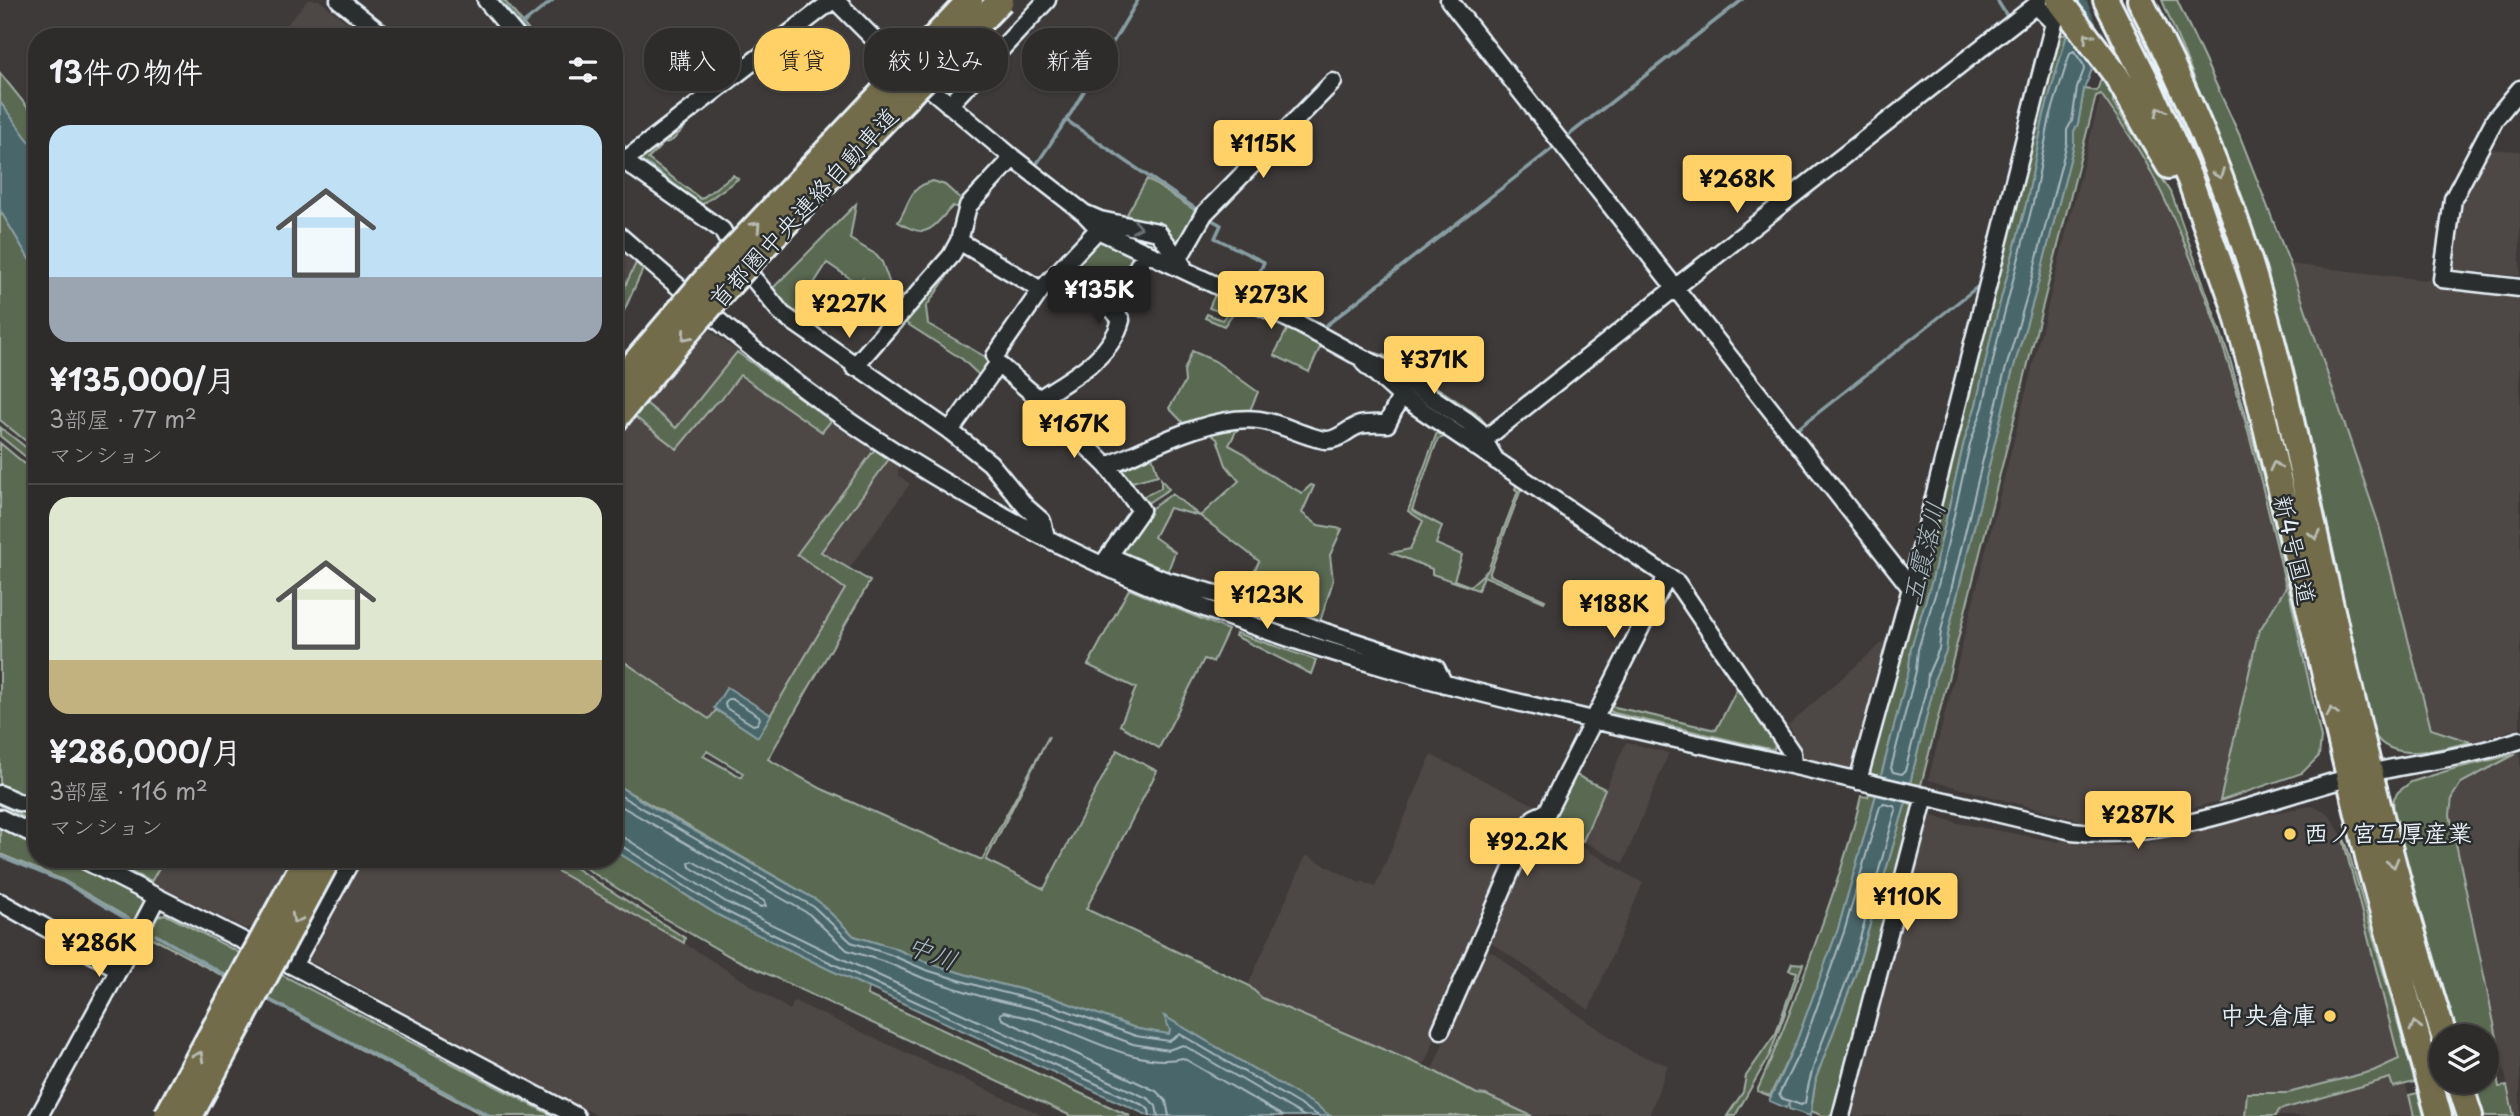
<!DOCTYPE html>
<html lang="ja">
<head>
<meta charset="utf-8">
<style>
	:root { --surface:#2e2c2b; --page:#3a3837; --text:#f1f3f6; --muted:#a7a7a9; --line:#494847; --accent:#ffd166 }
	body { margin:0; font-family:"Playpen Sans","Klee One",sans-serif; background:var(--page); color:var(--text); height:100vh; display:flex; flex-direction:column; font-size:26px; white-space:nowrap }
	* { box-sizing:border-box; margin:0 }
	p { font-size:23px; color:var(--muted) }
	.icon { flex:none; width:38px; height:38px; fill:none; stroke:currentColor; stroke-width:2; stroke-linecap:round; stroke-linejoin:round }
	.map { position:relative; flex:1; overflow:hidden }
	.side { position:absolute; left:28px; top:28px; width:595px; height:840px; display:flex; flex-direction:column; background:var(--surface); border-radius:28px; box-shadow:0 2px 5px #0004,0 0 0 2px var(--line) }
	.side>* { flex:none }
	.banner { position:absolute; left:644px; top:28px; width:665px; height:63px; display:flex; gap:14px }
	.fabs { position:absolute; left:2429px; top:1024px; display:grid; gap:14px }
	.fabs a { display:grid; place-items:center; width:70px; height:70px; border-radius:50%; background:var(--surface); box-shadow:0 2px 5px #0004,0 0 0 2px var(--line); font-size:35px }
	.price { position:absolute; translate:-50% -60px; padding:0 16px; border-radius:7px; background:var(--accent); color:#111; font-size:23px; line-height:46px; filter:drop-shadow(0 2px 4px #0008) }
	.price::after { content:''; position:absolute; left:50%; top:42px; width:21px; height:16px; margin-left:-10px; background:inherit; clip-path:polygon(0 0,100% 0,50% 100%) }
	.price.on { background:#222; color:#fff }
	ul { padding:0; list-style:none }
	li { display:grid; align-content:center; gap:14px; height:371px; padding:0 21px }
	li+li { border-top:2px solid var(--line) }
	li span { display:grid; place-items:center; height:217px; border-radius:21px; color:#555 }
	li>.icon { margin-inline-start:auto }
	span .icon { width:126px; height:126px; fill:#fffc; stroke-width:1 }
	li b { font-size:30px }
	h2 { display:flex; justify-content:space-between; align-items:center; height:84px; padding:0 21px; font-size:30px }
	.pill { padding:0 24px; border-radius:28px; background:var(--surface); box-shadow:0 2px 5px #0004,0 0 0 2px var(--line); font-size:24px; line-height:63px }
	.pill.on { background:var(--accent); color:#111 }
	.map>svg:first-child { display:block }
</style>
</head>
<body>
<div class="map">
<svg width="2520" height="1116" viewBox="0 0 2520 1116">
	<rect width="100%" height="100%" fill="#3d3a39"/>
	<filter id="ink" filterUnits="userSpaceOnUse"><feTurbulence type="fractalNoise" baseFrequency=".0143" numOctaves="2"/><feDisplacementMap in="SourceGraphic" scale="14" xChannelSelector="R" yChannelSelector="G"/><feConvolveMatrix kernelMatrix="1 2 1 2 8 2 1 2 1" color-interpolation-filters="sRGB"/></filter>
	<g filter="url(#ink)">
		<path fill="#4d4645" d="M 308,0 L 319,0 L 366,37 L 276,37 Z
			M 2101,94 L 2149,168 L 2202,282 L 2249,437 L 2286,587 L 2258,633 L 2220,801 L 2155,818 L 2106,824 L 2090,823 L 1928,780 Z
			M 2485,149 L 2520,151 L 2520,276 L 2450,269 L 2458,201 Z
			M 614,245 L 643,269 L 614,333 Z
			M 2290,264 L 2520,291 L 2520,728 L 2471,742 L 2431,730 L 2379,525 Z
			M 704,326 L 829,420 L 899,465 L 898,475 L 910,484 L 849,569 L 870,581 L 767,759 L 614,655 L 614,433 Z
			M 1890,636 L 1858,771 L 1803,759 L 1788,738 L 1794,734 L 1788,725 Z
			M 1626,742 L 1669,753 L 1623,863 L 1583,841 Z
			M 2520,752 L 2520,1116 L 2514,1116 L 2450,815 L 2452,797 L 2461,783 Z
			M 1431,755 L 1535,805 L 1423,1067 L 1262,998 L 1248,985 L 1306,855 L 1360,883 L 1362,881 L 1375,887 Z
			M 2311,806 L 2323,810 L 2330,816 L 2342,835 L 2414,1116 L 1847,1116 L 1928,814 L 1958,823 L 2060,842 L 2061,840 L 2117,846 L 2162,840 L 2243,818 Z
			M 1539,822 L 1643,883 L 1589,1010 L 1493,944 L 1489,933 Z
			M 164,859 L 290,859 L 254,926 L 246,929 L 151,882 Z
			M 362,859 L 536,859 L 684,943 L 790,1010 L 794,1001 L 1044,1116 L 598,1116 L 306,959 Z
			M 1482,947 L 1496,954 L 1529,981 L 1634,1053 L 1668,1065 L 1649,1116 L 1532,1116 L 1486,1095 L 1477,1094 L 1432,1070 Z"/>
		<path fill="#5a6951" stroke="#a1ada4" stroke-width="2" fill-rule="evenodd" d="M 490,0 L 504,0 L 534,37 L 520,37 Z
			M 2162,0 L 2177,0 L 2239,134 L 2290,264 L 2379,525 L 2431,729 L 2471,742 C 2438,749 2388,766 2371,729 L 2302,405 L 2267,271 L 2217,133 Z
			M 829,8 L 833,9 L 839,14 L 829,11 L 693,118 L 673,140 L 663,144 L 648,159 L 701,199 L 733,175 L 738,179 L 697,208 L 642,170 L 640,160 L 643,154 Z
			M 2055,34 L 2067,35 L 2044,115 L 2027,201 L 1991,337 L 1976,405 L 1964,442 L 1932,580 L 1911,648 L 1909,669 L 1881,776 L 1873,775 L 1868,770 Z
			M 0,73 L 37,119 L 37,152 L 0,102 Z
			M 2102,76 L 2113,93 L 2113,103 L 2171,192 L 2229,356 L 2267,490 L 2321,738 L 2319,756 L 2302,773 L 2220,801 L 2258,633 L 2286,587 C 2254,445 2218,300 2150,170 C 2136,143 2118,119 2101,94 L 2096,96 L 1921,785 L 1910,783 L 1934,686 L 1935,677 L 1946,651 L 1948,633 L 2010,380 L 2036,291 L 2074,144 L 2074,131 L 2078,124 L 2084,89 L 2097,91 Z
			M 1147,179 L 1199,213 L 1182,245 L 1174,245 L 1123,221 Z
			M 933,181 L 945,185 L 965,203 L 963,210 L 953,206 C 931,228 929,241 898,222 C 910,204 908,187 933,181 Z
			M 856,204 L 850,239 L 875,254 L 882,262 L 890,284 L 910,301 L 892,323 L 867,300 L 858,296 L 862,279 L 857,283 L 827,263 L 792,318 L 769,292 Z
			M 0,210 L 37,272 L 37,450 L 0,420 Z
			M 1098,237 L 1140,257 L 1101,308 L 1061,274 Z
			M 636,263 L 643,269 L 614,333 L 614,309 Z
			M 948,265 L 951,271 L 926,307 L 928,324 L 989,359 L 989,369 L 982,378 L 962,359 L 906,323 Z
			M 1217,290 L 1231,299 L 1221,312 L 1209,308 Z
			M 1237,301 L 1241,302 L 1224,326 L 1205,318 L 1207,314 L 1222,320 Z
			M 1290,324 L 1322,343 L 1309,372 L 1274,355 Z
			M 1362,349 L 1386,356 L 1399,362 L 1478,415 L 1487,425 L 1481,428 Z
			M 1192,351 L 1215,361 L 1258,392 L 1248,415 L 1188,428 L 1169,408 L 1185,382 L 1184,371 Z
			M 737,352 L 831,421 L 822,432 L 740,375 L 721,400 L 714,404 L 677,449 L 630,413 L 641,399 L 676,428 Z
			M 1247,422 L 1236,431 L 1229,445 L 1242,452 L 1265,472 L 1302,493 L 1311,485 L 1314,486 L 1302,513 L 1318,525 L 1342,529 L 1330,555 L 1333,581 L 1318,628 L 1242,600 L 1259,561 L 1200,516 L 1169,508 L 1154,537 L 1175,552 L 1166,576 L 1118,554 L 1146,512 L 1172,494 L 1200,516 L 1239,481 L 1226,465 L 1217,439 L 1207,431 Z
			M 0,427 L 37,456 L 37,466 L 0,436 Z
			M 1439,427 L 1451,435 L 1438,439 L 1412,510 L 1442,526 L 1436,544 L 1462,555 L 1454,580 L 1470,586 L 1488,570 L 1518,491 L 1515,489 L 1518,481 L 1523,484 L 1489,575 L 1545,600 L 1544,602 L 1484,576 L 1478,590 L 1432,574 L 1432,569 L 1392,553 L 1410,549 L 1423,521 L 1408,511 Z
			M 0,443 L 37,474 L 37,824 L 0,805 Z
			M 875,449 L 889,459 L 821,552 L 870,581 L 768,759 L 822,789 L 982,860 L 1049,736 L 986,860 L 1044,889 L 1117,750 L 1157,771 L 1086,909 L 1248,985 L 1262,998 L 1432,1070 L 1477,1094 L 1486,1095 L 1532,1116 L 1330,1116 L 1317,1106 L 1165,1017 L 1170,1030 L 1170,1035 L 1138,1029 L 1051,997 L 984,980 L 928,963 L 894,948 L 854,936 L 818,901 L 615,784 L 614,655 L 709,719 L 716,710 L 758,736 L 845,589 L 797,554 ZM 707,751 L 743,773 L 741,777 L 703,756 Z
			M 1151,453 L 1158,475 L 1132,482 L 1140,498 L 1161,488 L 1161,479 L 1169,489 L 1143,506 L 1117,468 Z
			M 1129,589 L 1228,630 L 1213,662 L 1204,659 L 1159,748 L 1120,725 L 1136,688 L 1088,665 Z
			M 1236,633 L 1316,660 L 1311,674 L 1235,636 Z
			M 1739,685 L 1775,743 L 1774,750 L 1614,713 L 1608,710 L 1606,705 L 1716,730 Z
			M 2516,754 L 2461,783 L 2452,797 L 2450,815 L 2499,1047 L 2492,1049 L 2499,1087 L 2507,1086 L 2514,1116 L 2482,1116 L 2472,1082 L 2487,1082 L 2487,1036 L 2458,1036 L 2405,858 L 2393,813 L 2394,798 L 2398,792 L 2411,782 L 2453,769 Z
			M 1574,774 L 1605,789 L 1583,841 L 1551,822 Z
			M 1869,793 L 1876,795 L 1838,929 L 1797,1040 L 1770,1096 L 1757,1091 C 1781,1038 1801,985 1820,930 C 1836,886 1851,842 1861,796 L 1868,797 Z
			M 1906,802 L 1917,806 L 1833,1116 L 1823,1116 L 1811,1111 L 1816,1078 L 1855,975 Z
			M 0,826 L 37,844 L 37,859 L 66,859 L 143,898 L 148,910 L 140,925 L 63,880 L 0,854 Z
			M 2342,835 L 2347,846 L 2415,1082 L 2393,1087 L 2390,1078 L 2279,1110 L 2276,1116 L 2245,1116 L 2247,1093 L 2288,1093 L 2373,1071 L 2399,1059 Z
			M 614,850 L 718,915 L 869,988 L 867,995 L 1130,1116 L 1071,1116 L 731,957 L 667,920 L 571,859 L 614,859 Z
			M 105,859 L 164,859 L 151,882 Z
			M 536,859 L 561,859 L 685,938 L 684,943 Z
			M 165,914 L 553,1116 L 485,1116 L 152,938 L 149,932 L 158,916 Z
			M 1792,963 L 1803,964 L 1770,1054 L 1735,1116 L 1727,1116 L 1743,1092 L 1746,1076 L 1776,1033 L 1797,972 L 1789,970 Z
			M 2418,1093 L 2424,1116 L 2414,1116 L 2409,1095 Z"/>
		<path fill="#48666a" stroke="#889ea3" stroke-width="2" d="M 2077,0 L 2108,0 L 2098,43 L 2074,11 Z
			M 2068,31 L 2094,65 L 2084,89 L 2078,124 L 2074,131 L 2074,144 L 2036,291 L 2010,380 L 1948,633 L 1946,651 L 1935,677 L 1934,686 L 1910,783 L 1881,776 L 1909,669 L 1911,648 L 1932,580 L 1964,442 L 1976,405 L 1991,337 L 2027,201 L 2044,115 Z
			M 0,102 L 37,152 L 37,272 L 0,210 Z
			M 727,687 L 771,715 L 758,737 L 714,708 Z
			M 614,783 L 645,803 L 818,901 L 854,936 L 894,948 L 928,963 L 984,980 L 1051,997 L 1138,1029 L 1169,1034 L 1170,1030 L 1164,1016 L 1317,1106 L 1330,1116 L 1149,1116 L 828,969 L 718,915 L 614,850 Z
			M 1876,795 L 1906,802 L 1855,975 L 1816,1078 L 1810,1116 L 1789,1109 L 1789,1103 L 1786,1108 L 1769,1101 L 1797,1040 L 1838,929 Z"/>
		<path fill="#3d3a39" d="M 2086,0 L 2112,0 L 2103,38 Z"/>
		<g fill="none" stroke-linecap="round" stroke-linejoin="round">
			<path stroke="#a8b9bf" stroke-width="2" d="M 2074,51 L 2085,67 L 2077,88 L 2072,121 L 2067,130 L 2067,143 L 2029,289 L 2003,378 L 1941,631 L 1939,649 L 1928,674 L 1927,686 L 1905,771 L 1902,774 L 1893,772 L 1891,768 L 1916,671 L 1918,649 L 1939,582 L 1970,444 L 1983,407 L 1998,338 L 2033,203 L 2050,117 L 2070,53 Z
				M 728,699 L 732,699 L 759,716 L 760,719 L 757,724 L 753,725 L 726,708 L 725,704 Z
				M 614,792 L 814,907 L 851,942 L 891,955 L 926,970 L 982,987 L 1049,1004 L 1136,1036 L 1169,1041 L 1180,1034 L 1319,1116
				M 614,802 L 809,914 L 847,950 L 888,963 L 923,978 L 980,996 L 1047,1012 L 1133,1044 L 1168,1050 L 1183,1045 L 1304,1116
				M 1884,804 L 1894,806 L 1896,810 C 1880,863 1867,918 1850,971 C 1835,1015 1812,1056 1805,1103 L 1801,1105 L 1781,1098 L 1779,1094 L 1804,1043 L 1844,932 L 1880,806 Z
				M 614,835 L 625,838 L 726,902 L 834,955 L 1149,1099 L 1156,1106 L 1158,1116
				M 614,844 L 620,845 L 721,909 L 831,963 L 1145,1106 L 1149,1110 L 1150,1116
				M 692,861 L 764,901 L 766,906 L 761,907 L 730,892 L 690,867 L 689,863 Z
				M 1169,1116 L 1166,1101 L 1156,1091 L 1002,1019 L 1000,1014 L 1004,1012 C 1018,1016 1033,1018 1046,1023 C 1088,1037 1138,1068 1183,1058 L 1283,1116"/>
			<path stroke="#889ea3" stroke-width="3.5" d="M 499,0 L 530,37
				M 1997,0 L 2007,16
				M 520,26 L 553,0
				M 964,107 L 1036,165 L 1071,113 L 1138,0
				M 1066,120 L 1196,209
				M 1569,135 L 1742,0
				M 614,136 L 625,147
				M 646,164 L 698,203
				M 1999,209 L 2036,58
				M 1212,220 L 1221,225 L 1215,238 L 1264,262 L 1252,290 L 1324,327 L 1553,148
				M 1795,431 L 1981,284 L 1981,281
				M 0,856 L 64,882 L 135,924
				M 156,935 L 230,978
				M 264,997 L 490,1116"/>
			<g stroke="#e8f1f8" stroke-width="21">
				<path id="minor" d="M 339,0 L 386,37
					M 486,0 L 517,37
					M 835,0 L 888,53 L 1013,158 L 1084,213 L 1102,232 L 1301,325 L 1354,354 L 1397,374 L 1467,421 L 1478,430 L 1496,461
					M 1449,0 L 1911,588
					M 2520,89 L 2495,119 L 2453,199 L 2442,279 L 2520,288
					M 949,105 L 1047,0
					M 614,151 L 624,161 L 722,230 L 740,262 L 782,314 L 950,431 L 990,463 L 1026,507 L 1042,521 L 1046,537
					M 624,161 L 833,0
					M 1086,214 L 1100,220 L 1158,232 L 1183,266
					M 614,231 C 695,301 776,373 865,432 C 940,482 1021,528 1104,566 C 1289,651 1482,695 1680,740 C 1811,769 1941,800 2072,831 C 2163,843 2261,801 2348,778 C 2405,763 2464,759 2520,740
					M 1175,265 L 1204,214 L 1333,82
					M 1041,290 L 1104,223
					M 1364,363 L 1401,396 L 1677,583 L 1792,753 L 1793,765
					M 998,364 L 1039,399 L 1107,466 L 1141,510 L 1103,564
					M 854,367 L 951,256 L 959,241 L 968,206 L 1013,158
					M 1039,399 C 1070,378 1111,359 1121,320 L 1113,310 L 1146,252
					M 950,431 L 998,364 L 995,356 L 1041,290 L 959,241
					M 1475,447 L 1676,287 L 2036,5 L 2039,0
					M 1107,466 C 1150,448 1211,414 1259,420 C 1282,423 1306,438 1326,440 C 1339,441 1348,428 1360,425 C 1368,423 1378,424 1387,424 L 1401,396
					M 1109,556 L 1164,580 L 1231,598 L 1325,632 L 1436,668 L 1444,684
					M 1858,781 L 1911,588 L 2054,23 L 2036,5
					M 0,794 L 18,802 L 37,806
					M 0,818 L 37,836
					M 82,859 L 305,972 L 576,1116
					M 0,902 L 119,969 L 157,897
					M 293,966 L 352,859
					M 1441,1030 L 1534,818 L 1547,812 L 1667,576
					M 39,1116 L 119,969
					M 1841,1116 L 1925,796"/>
			</g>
			<g stroke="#e8f1f8" stroke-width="30">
				<path id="highway" d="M 2059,0 L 2116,75 L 2169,166
					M 2106,0 L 2147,82 L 2190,180 L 2233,302 L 2256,385 L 2371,869 L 2439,1116
					M 2140,0 C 2189,95 2231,195 2260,297 C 2288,391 2304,488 2326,584 C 2360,736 2396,887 2444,1036
					M 2459,1082 L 2470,1116"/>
			</g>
			<use href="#minor" stroke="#2a2d2e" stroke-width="16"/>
			<use href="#highway" stroke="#726c4b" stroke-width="24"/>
			<g stroke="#e8f1f8" stroke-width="30" stroke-linecap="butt">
				<path id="highway-bridge" d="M 614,387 L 707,278 L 970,0
					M 614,421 C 732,271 869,137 1001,0
					M 167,1116 L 306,859
					M 190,1116 L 328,859"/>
			</g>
			<use href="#highway-bridge" stroke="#726c4b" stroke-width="24"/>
		</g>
		<defs><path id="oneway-chevron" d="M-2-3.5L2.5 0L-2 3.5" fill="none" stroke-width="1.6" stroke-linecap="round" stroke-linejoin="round" transform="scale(1.75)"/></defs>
		<g stroke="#b9bcb3">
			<use href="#oneway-chevron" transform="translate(2088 37) rotate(-127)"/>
			<use href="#oneway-chevron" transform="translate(2160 111) rotate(-115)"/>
			<use href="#oneway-chevron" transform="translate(2219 174) rotate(69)"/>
			<use href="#oneway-chevron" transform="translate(756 226) rotate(-47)"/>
			<use href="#oneway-chevron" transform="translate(686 336) rotate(131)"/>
			<use href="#oneway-chevron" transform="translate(2275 466) rotate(-103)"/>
			<use href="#oneway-chevron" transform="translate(2315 535) rotate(78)"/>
			<use href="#oneway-chevron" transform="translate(2332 712) rotate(-103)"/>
			<use href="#oneway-chevron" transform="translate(2393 863) rotate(75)"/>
			<use href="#oneway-chevron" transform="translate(296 919) rotate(118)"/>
			<use href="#oneway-chevron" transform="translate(2415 1026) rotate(-105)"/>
			<use href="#oneway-chevron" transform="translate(199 1056) rotate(-62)"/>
		</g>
		<use stroke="#6c7275" href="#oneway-chevron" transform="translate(1137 227) rotate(11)"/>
	</g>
	<g fill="#ffd166" stroke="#2a2d2e" stroke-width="2.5">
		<circle cx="2290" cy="834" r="7"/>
		<circle cx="2330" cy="1016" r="7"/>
	</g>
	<g text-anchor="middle" stroke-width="5" stroke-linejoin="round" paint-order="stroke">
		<g font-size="24" fill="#e8f1f8" stroke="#2a2d2e">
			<text transform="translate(804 208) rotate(-47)" y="8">首都圏中央連絡自動車道</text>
			<text transform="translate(2294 550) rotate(77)" y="8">新4号国道</text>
		</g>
		<g font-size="24" font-weight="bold" fill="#e8f1f8" stroke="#2a2d2e" text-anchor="start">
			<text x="2304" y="842">西ノ宮互厚産業</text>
			<text x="2316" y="1024" text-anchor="end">中央倉庫</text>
		</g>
		<g font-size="26" font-style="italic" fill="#a8b9bf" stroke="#2a2d2e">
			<text transform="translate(1924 553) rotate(-76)" y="9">五霞落川</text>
			<text transform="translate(932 953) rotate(21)" y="9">中川</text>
		</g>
	</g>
</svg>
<div class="fabs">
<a><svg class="icon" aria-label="layers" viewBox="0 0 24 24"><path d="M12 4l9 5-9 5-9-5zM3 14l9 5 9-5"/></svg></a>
</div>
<b class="price" style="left:1263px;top:180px">¥115K</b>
<b class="price" style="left:1737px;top:215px">¥268K</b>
<b class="price on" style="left:1099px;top:326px">¥135K</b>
<b class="price" style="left:1271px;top:331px">¥273K</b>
<b class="price" style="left:849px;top:340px">¥227K</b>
<b class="price" style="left:1434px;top:396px">¥371K</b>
<b class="price" style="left:1074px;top:460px">¥167K</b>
<b class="price" style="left:1267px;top:631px">¥123K</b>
<b class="price" style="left:1614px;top:640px">¥188K</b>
<b class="price" style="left:2138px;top:851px">¥287K</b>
<b class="price" style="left:1527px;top:878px">¥92.2K</b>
<b class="price" style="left:1907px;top:933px">¥110K</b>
<b class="price" style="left:99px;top:979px">¥286K</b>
<div class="banner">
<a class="pill">購入</a>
<a class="pill on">賃貸</a>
<a class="pill">絞り込み</a>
<a class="pill">新着</a>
</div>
<section class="side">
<h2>13件の物件<svg class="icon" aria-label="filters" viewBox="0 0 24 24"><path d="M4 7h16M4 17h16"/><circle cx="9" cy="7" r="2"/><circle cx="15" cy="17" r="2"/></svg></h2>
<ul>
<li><span style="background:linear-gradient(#bfe0f5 70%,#9aa5b1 0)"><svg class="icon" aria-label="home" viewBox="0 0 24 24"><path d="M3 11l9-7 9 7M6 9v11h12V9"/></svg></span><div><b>¥135,000/月</b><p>3部屋 · 77 m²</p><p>マンション</p></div></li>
<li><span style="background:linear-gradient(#dfe7d0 75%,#c2b280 0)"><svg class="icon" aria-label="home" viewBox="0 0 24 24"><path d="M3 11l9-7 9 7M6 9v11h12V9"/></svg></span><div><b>¥286,000/月</b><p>3部屋 · 116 m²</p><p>マンション</p></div></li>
</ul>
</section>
</div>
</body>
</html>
